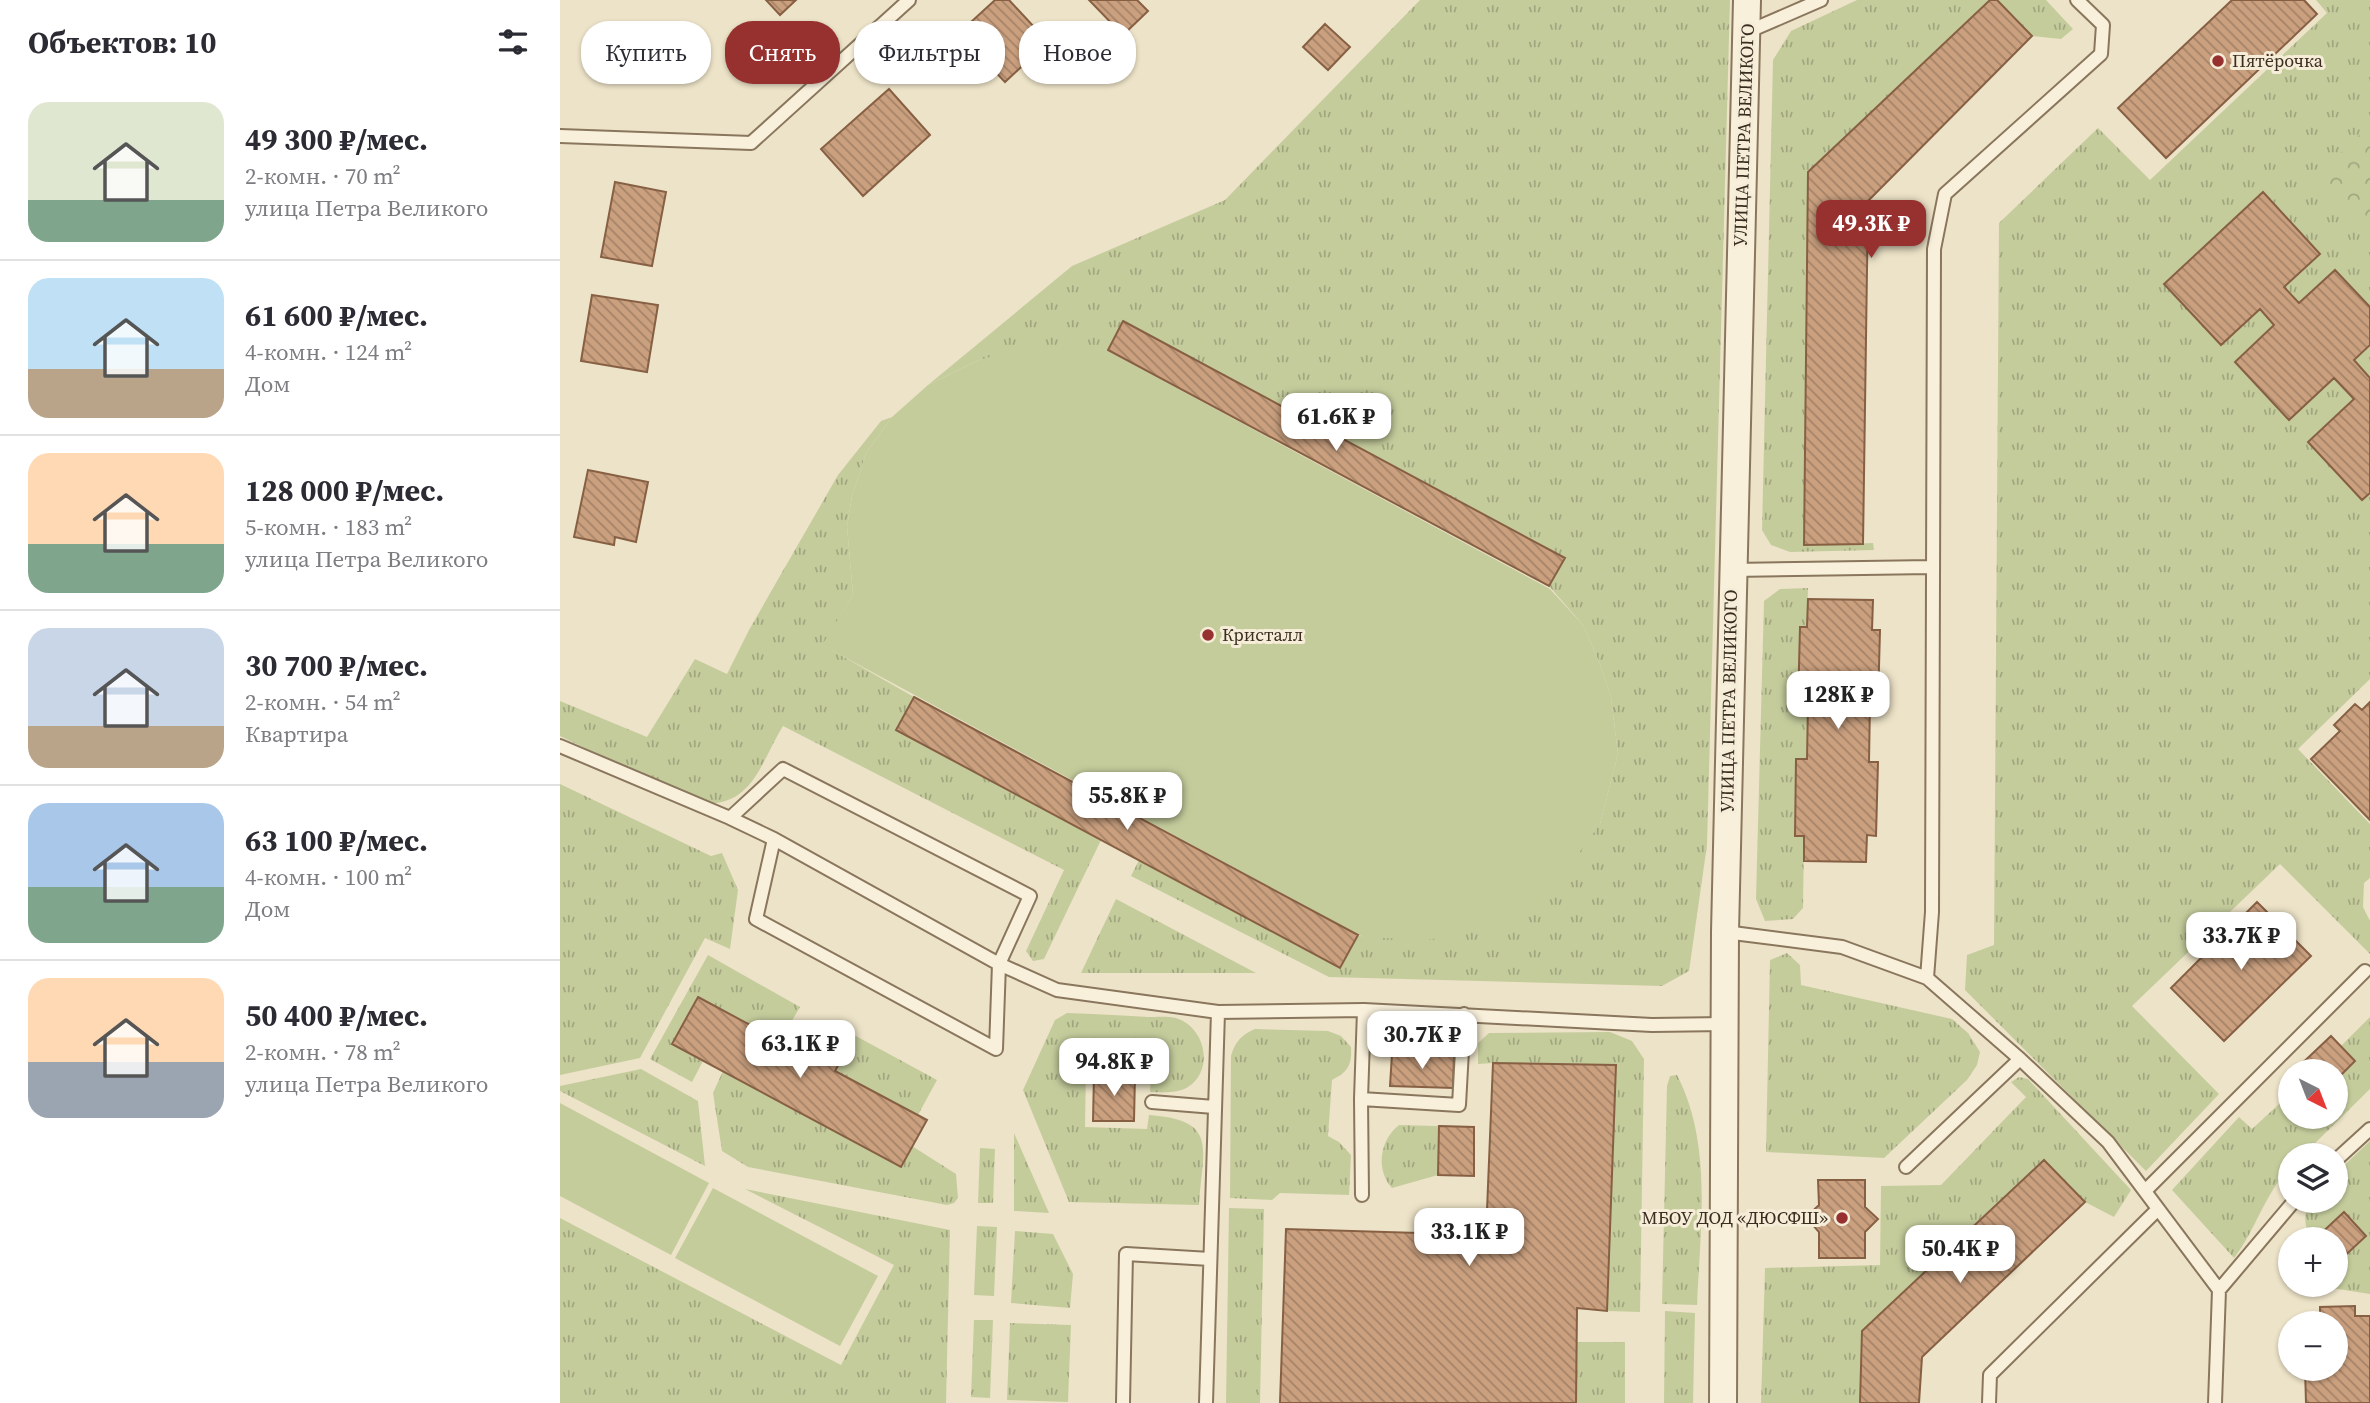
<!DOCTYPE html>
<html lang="ru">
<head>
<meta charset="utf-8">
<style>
	:root { --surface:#fff; --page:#f2f2f3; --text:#2b2b33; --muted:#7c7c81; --line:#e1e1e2; --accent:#96312f }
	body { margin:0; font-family:"Source Serif 4",serif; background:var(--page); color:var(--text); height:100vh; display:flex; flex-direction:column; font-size:26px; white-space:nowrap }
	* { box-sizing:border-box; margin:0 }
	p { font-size:23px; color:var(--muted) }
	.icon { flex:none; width:38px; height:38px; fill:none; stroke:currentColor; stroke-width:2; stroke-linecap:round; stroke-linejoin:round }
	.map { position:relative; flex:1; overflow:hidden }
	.drawer { display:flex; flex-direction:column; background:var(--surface); width:560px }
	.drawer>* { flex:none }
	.banner { position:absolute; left:21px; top:21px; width:665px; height:63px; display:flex; gap:14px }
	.needle { width:46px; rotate:138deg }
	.tools { position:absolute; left:1718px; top:1059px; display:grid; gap:14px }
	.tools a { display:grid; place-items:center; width:70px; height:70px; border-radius:50%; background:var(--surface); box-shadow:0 2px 5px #0004; font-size:35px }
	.price { position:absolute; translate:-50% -60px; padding:0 16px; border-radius:14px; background:#fff; color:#222; font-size:23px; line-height:46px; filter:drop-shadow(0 2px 4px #0008) }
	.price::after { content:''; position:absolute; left:50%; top:42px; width:21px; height:16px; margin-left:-10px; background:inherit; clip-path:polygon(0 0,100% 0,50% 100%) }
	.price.current { background:var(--accent); color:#fff }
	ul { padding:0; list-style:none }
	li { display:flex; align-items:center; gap:21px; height:175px; padding:0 28px }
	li+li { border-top:2px solid var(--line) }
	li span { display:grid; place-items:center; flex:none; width:196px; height:140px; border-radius:21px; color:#555 }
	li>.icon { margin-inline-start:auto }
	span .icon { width:84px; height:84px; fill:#fffc; stroke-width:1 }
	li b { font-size:30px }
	h2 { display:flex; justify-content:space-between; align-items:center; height:84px; padding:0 28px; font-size:30px }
	.pill { padding:0 24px; border-radius:28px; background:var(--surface); box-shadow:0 2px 5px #0004; font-size:24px; line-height:63px }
	.pill.current { background:var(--accent); color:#fff }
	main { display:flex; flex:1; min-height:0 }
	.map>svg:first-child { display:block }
</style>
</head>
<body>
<main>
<section class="drawer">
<h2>Объектов: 10<svg class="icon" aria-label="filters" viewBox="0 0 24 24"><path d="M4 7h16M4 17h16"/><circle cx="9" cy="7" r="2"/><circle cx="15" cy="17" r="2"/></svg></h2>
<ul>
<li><span style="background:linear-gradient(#dfe7d0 70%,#7fa58c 0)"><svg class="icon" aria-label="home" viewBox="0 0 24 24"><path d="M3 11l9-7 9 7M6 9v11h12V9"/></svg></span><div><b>49 300 ₽/мес.</b><p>2-комн. · 70 m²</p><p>улица Петра Великого</p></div></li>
<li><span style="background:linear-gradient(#bfe0f5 65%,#b9a48a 0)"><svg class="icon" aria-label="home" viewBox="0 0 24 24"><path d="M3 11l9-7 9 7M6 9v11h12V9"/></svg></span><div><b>61 600 ₽/мес.</b><p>4-комн. · 124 m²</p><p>Дом</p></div></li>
<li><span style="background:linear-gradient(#ffd9b3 65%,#7fa58c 0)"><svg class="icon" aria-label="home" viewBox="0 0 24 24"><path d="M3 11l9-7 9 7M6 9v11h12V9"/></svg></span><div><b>128 000 ₽/мес.</b><p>5-комн. · 183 m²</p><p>улица Петра Великого</p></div></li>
<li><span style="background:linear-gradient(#c9d6e8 70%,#b9a48a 0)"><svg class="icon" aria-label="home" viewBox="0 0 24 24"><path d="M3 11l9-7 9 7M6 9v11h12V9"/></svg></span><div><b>30 700 ₽/мес.</b><p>2-комн. · 54 m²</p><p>Квартира</p></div></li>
<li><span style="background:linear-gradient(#a9c7e8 60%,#7fa58c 0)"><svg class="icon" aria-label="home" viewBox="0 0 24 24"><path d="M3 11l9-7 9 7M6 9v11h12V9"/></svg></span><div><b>63 100 ₽/мес.</b><p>4-комн. · 100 m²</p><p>Дом</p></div></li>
<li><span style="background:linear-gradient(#ffd9b3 60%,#9aa5b1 0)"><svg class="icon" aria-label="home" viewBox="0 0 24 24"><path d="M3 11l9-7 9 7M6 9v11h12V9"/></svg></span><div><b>50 400 ₽/мес.</b><p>2-комн. · 78 m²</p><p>улица Петра Великого</p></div></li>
</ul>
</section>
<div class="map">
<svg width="1810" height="1403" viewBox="0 0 1810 1403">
	<defs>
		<pattern id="grass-tufts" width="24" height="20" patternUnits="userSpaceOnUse" patternTransform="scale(1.75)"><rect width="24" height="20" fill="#c5cc9c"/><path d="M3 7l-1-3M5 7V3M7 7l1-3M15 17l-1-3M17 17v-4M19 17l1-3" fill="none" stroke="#a1a67f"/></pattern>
		<pattern id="forest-crowns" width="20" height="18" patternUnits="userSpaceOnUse" patternTransform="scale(1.75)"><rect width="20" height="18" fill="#c5cc9c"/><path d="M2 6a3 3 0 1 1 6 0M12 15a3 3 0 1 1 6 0" fill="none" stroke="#a1a67f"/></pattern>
		<pattern id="building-back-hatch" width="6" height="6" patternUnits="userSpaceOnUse" patternTransform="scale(1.75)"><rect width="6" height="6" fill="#caa07f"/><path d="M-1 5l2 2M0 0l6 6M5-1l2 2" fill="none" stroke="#a58368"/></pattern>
	</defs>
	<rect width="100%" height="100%" fill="#ede3c8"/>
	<path fill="url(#grass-tufts)" d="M 860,0 L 1170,0 L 1147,845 L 1129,971 L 1102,986 L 769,977 L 571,876 L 579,860 L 780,968 L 798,935 L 804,937 L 1040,824 L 1058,754 L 1051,697 L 1040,664 L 1023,625 L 989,586 L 1005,558 L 564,322 L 548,350 L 515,348 L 419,360 L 368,385 L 512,266 L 665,200 Z
		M 1297,0 L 1430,0 L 1248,172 L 1244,545 L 1313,543 L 1314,550 L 1230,552 L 1211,545 L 1202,530 L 1213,60 L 1231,31 Z
		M 1437,0 L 1486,0 L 1513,29 L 1501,39 L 1472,36 Z
		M 1756,0 L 1810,0 L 1810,679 L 1738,749 L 1810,824 L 1810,878 L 1804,883 L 1803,907 L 1810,921 L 1810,954 L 1720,864 L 1572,1006 L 1659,1094 L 1586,1171 L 1405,990 L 1407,955 L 1434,945 L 1439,223 L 1538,128 L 1590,180 L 1767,13 Z
		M 332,417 L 306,453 L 292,496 L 287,526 L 293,595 L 263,645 L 354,697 L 337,730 L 541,840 L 484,959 L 473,961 L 466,951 L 504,870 L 223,726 C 200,763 193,809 138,803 L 0,736 L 0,701 L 87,737 L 135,659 L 167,674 L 189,630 L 278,475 L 321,421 Z
		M 1248,588 L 1247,627 L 1240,627 L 1238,704 L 1248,704 L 1247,759 L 1236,760 L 1235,835 L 1244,836 L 1243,908 L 1233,919 L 1205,921 L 1196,899 L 1204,601 L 1220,589 Z
		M 0,784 L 151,856 L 162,853 L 178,890 L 170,949 L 145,938 L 80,1058 L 0,1075 Z
		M 556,899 L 696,973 L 521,973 Z
		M 1227,953 L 1240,965 L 1241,985 L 1392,1019 L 1408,1033 L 1420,1052 L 1417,1065 L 1407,1080 L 1324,1158 L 1206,1152 L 1210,960 Z
		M 148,955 L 240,1007 L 220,1041 L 138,997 L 112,1044 L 143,1061 L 132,1082 L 90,1059 Z
		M 507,1013 C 534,1014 561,1015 588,1017 C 596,1017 608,1016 616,1018 C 645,1027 655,1069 628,1087 C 617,1094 602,1092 590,1092 L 591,1072 L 526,1070 L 525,1127 L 587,1129 L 589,1115 C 660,1120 642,1149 639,1205 L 509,1202 L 463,1090 L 495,1020 Z
		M 1810,1017 L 1810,1089 L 1743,1155 L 1731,1155 L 1731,1167 C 1705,1192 1696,1230 1674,1258 L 1612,1190 L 1679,1117 L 1692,1129 L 1731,1093 L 1731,1116 L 1776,1116 L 1776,1080 L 1795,1061 L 1781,1046 Z
		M 858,1024 C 882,1025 893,1030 894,1056 L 832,1054 C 835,1033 838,1031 858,1024 Z
		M 695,1029 L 768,1031 L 781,1036 L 791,1047 C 792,1065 788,1072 772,1080 L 768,1136 L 779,1142 L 791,1155 L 789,1195 L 720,1193 L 712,1200 L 670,1198 L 671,1056 C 675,1042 681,1035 695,1029 Z
		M 1050,1032 L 1072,1041 L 1084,1059 L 1080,1312 L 1047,1311 L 1056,1065 L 933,1063 L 918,1064 L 918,1043 L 929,1033 Z
		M 294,1035 L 377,1080 L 358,1115 L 275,1071 Z
		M 81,1069 L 138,1101 L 145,1166 L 0,1091 L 0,1086 Z
		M 163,1071 L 341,1166 L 352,1146 L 396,1174 L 398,1198 L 394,1203 L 387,1205 L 188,1167 L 162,1151 L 153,1093 Z
		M 1117,1075 C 1153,1145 1140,1229 1137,1305 L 1102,1304 L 1107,1086 L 1110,1076 Z
		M 1459,1077 L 1468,1079 L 1571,1190 L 1554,1217 L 1525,1202 L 1483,1160 L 1302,1331 L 1300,1403 L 1201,1403 L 1205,1268 L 1320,1265 L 1321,1186 L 1381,1185 L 1466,1097 L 1451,1082 Z
		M 839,1125 L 914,1127 L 879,1126 L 878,1175 L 832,1188 C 815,1169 820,1140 839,1125 Z
		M 454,1133 L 489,1213 L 454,1211 Z
		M 1810,1141 L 1810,1294 L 1752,1285 L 1776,1284 L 1776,1264 L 1806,1236 L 1751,1239 C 1744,1227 1743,1213 1750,1201 L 1776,1200 L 1776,1173 Z
		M 420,1148 L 435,1149 L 433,1203 L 418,1203 Z
		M 185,1189 L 390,1230 L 386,1403 L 0,1403 L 0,1218 L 281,1365 L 334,1265 Z
		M 669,1208 L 704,1209 L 700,1403 L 666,1403 Z
		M 417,1226 L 437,1227 L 434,1296 L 414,1295 Z
		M 455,1231 L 493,1234 L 513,1274 L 510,1308 L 451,1303 Z
		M 1105,1311 L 1135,1313 L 1133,1403 L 1104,1403 Z
		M 414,1320 L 433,1320 L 430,1398 L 411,1397 Z
		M 450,1323 L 511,1325 L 508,1402 L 447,1400 Z
		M 1015,1342 L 1065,1342 L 1065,1403 L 1016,1403 Z"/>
	<path fill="url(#forest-crowns)" d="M 1810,125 L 1810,221 L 1803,228 L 1755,177 Z"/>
	<path fill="#c5cc9c" d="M 481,346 L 542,348 L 990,589 L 1023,625 L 1040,664 L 1051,697 L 1058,754 L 1040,824 L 1014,860 L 982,895 L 926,929 L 867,940 L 803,937 L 262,645 L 293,595 L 287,526 L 292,496 L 306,453 L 332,417 L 368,385 L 419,360 L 454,350 Z
		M 0,1103 L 149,1183 L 111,1255 L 0,1196 Z
		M 153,1188 L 318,1276 L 280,1346 L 115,1258 Z"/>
	<path fill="url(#building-back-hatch)" stroke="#876044" stroke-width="2" d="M 206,0 L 236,0 L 220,15 Z
		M 435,0 L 449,0 L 488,42 L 445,82 L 399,33 Z
		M 529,0 L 577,0 L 588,11 L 563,35 Z
		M 1430,0 L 1437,0 L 1472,36 L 1308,201 L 1303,544 L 1244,545 L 1248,172 Z
		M 1672,0 L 1744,0 L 1757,14 L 1606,158 L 1558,108 Z
		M 765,24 L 790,47 L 768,70 L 743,47 Z
		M 329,89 L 370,135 L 303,196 L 261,149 Z
		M 55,182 L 106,192 L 92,266 L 41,257 Z
		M 1703,192 L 1760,254 L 1724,287 L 1739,303 L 1775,270 L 1810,307 L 1810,345 L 1794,360 L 1810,378 L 1810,493 L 1802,500 L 1748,442 L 1794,399 L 1774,378 L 1729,420 L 1675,362 L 1714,325 L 1700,309 L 1661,345 L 1604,284 Z
		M 32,295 L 98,305 L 87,372 L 21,361 Z
		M 563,321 L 1005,558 L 989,586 L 548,350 Z
		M 28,470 L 88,482 L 76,542 L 55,537 L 54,545 L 14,537 Z
		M 1248,599 L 1313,600 L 1312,630 L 1320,630 L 1318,703 L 1310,702 L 1309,762 L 1318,762 L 1316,836 L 1307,835 L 1306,862 L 1244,861 L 1244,836 L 1235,836 L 1236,759 L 1247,759 L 1248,704 L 1238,704 L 1240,627 L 1247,627 Z
		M 354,697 L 798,935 L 780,968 L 336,730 Z
		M 1810,702 L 1810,820 L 1751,759 L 1780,731 L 1774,725 L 1795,704 L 1802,710 Z
		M 1697,902 L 1751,956 L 1664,1041 L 1611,988 Z
		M 138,997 L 220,1041 L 227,1028 L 282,1058 L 275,1071 L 367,1120 L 341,1167 L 112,1044 Z
		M 1771,1036 L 1795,1061 L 1776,1080 L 1776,1071 L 1734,1071 Z
		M 832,1054 L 894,1056 L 893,1088 L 830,1086 Z
		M 933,1063 L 1056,1065 L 1047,1311 L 1017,1308 L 1016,1403 L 720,1403 L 726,1229 L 926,1235 Z
		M 534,1074 L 575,1075 L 574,1121 L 533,1121 Z
		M 879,1126 L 914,1127 L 914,1176 L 878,1175 Z
		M 1484,1160 L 1525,1202 L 1362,1357 L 1359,1403 L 1300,1403 L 1302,1331 Z
		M 1258,1180 L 1305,1180 L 1305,1207 L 1318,1219 L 1305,1232 L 1305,1258 L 1259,1258 L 1259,1232 L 1246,1217 L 1259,1205 Z
		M 1784,1212 L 1806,1236 L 1776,1264 L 1776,1239 L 1755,1239 Z
		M 1795,1306 L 1795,1316 L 1810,1316 L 1810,1403 L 1746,1403 L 1745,1368 L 1776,1368 L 1776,1323 L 1747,1323 L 1747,1316 L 1760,1316 L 1760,1307 Z"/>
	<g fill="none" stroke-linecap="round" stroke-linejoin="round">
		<g stroke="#89765d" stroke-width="16">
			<path id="service" d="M 1187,32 L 1261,0
				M 0,136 L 191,143 L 349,0
				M 1172,570 L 1371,567
				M 0,746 L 170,818 L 214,839 L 439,964 L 497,990 L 658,1012 L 804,1010 L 1092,1025 L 1165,1024
				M 170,818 L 223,769 L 470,896 L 439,964 L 436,1049 L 196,919 L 214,839
				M 1165,932 L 1282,947 L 1367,978 L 1460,1059 L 1548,1142 L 1659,1290 L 1655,1403
				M 1367,978 L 1372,912 L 1374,249 L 1385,194 L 1541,54 L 1543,25 L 1517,0
				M 804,1010 L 801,1099 L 899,1105 L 904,1014
				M 801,1099 L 802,1195
				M 592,1102 L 654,1107
				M 1776,1160 L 1810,1129
				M 1346,1167 L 1460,1059
				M 1585,1191 L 1805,971
				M 1659,1290 L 1735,1200
				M 563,1403 L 566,1254 L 650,1259
				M 646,1403 L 658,1012
				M 1429,1403 L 1430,1375 L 1598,1209"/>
		</g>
		<g stroke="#89765d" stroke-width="30">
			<path id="minor" d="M 1163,1403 L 1165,932 L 1187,0"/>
		</g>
		<use href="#service" stroke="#f8f0db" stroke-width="12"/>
		<use href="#minor" stroke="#f8f0db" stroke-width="26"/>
	</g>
	<g fill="#96312f" stroke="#f5edd7" stroke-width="2.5">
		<circle cx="1658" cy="61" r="7"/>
		<circle cx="648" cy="635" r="7"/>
		<circle cx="1282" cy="1218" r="7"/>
	</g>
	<g text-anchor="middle" stroke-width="6" stroke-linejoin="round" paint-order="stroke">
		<g font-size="18" fill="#3a2d20" stroke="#f5edd7" text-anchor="start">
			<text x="1672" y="67">Пятёрочка</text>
			<text x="662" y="641">Кристалл</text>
			<text x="1268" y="1224" text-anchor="end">МБОУ ДОД «ДЮСФШ»</text>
		</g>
		<g font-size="18" fill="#3a2d20" stroke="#f5edd7">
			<text transform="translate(1184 135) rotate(-88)" y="6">УЛИЦА ПЕТРА ВЕЛИКОГО</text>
			<text transform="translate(1169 701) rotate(-89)" y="6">УЛИЦА ПЕТРА ВЕЛИКОГО</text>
		</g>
	</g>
</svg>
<div class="tools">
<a><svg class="needle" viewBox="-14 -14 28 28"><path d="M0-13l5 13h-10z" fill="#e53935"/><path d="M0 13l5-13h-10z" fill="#7c7c81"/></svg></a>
<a><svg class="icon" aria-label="layers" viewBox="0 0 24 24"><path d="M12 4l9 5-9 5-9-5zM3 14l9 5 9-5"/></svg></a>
<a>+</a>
<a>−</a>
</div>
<b class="price current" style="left:1311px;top:260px">49.3K ₽</b>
<b class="price" style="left:776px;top:453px">61.6K ₽</b>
<b class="price" style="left:1278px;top:731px">128K ₽</b>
<b class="price" style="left:567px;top:832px">55.8K ₽</b>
<b class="price" style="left:1681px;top:972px">33.7K ₽</b>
<b class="price" style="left:862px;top:1071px">30.7K ₽</b>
<b class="price" style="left:240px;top:1080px">63.1K ₽</b>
<b class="price" style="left:554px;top:1098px">94.8K ₽</b>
<b class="price" style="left:909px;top:1268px">33.1K ₽</b>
<b class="price" style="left:1400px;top:1285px">50.4K ₽</b>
<div class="banner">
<a class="pill">Купить</a>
<a class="pill current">Снять</a>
<a class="pill">Фильтры</a>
<a class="pill">Новое</a>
</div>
</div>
</main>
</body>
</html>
